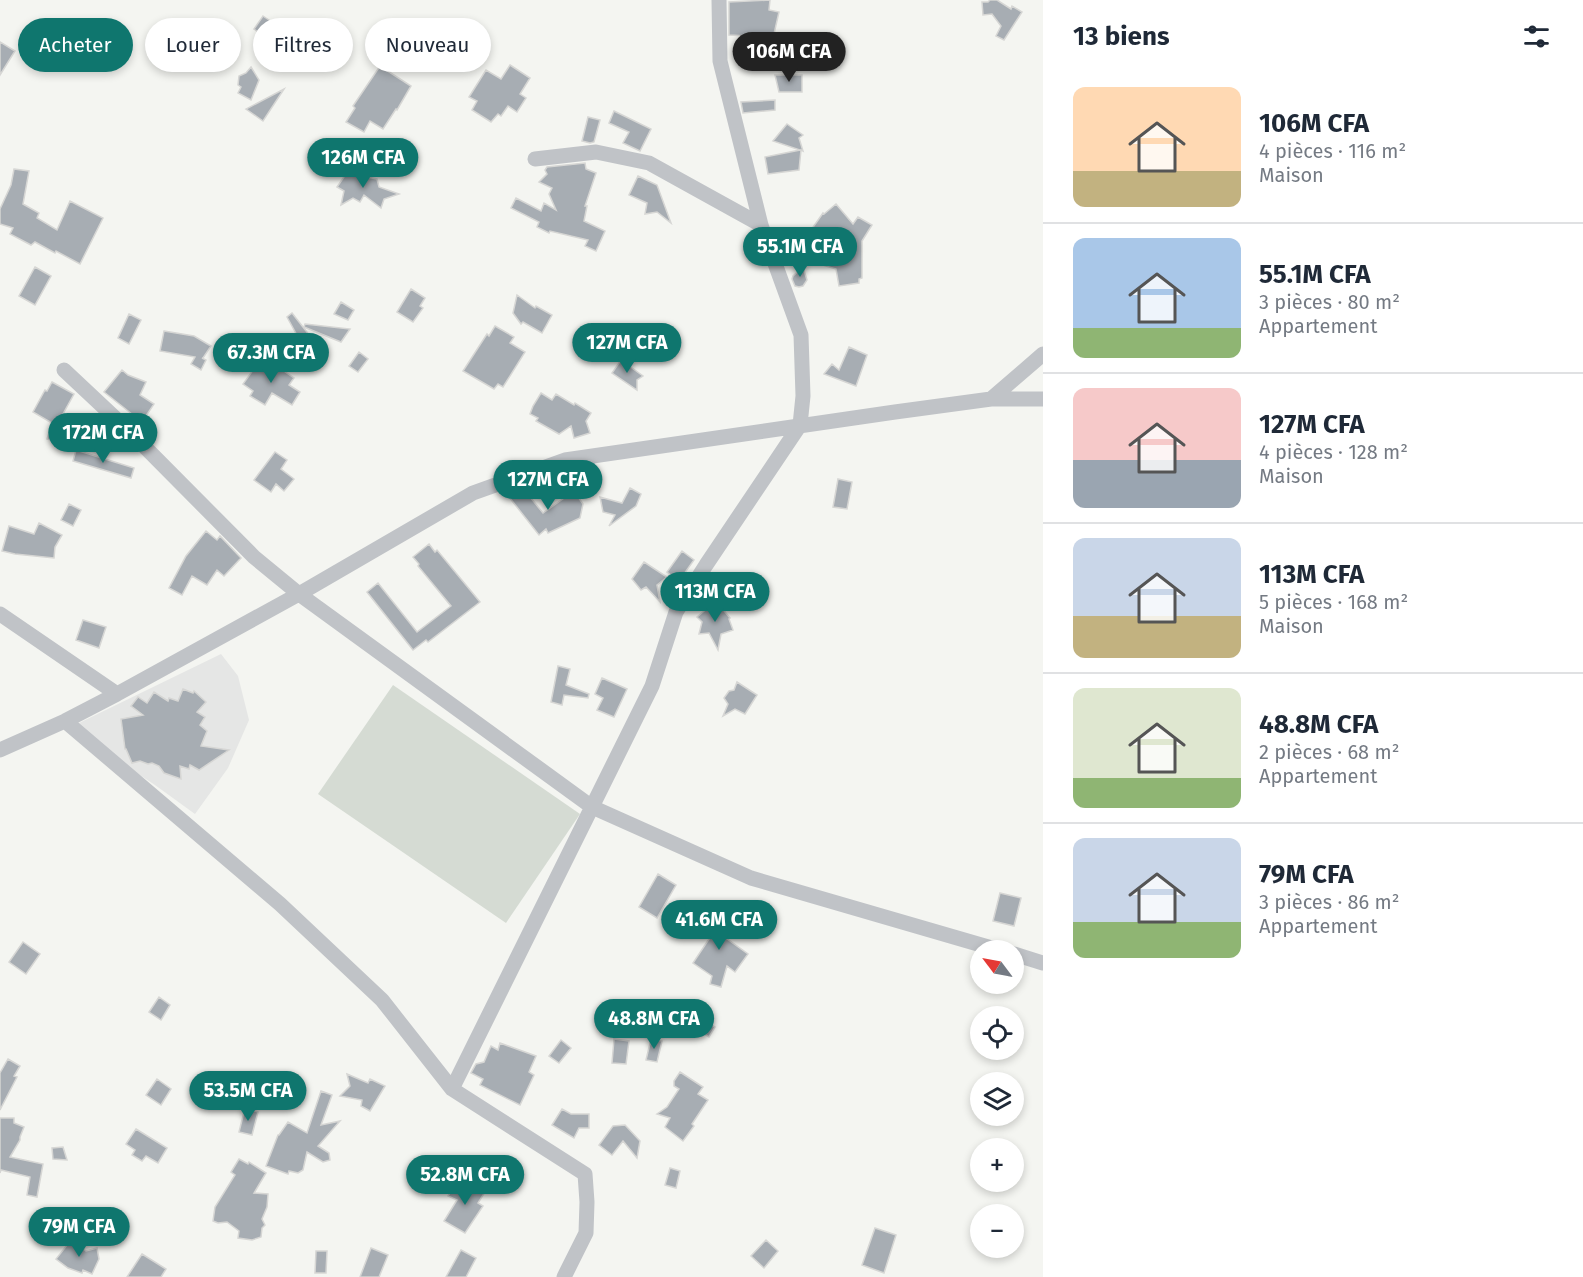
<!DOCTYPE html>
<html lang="fr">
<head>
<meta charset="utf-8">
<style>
	:root { --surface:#fff; --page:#f2f2f3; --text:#1f2937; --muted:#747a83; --line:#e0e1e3; --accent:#0f766e }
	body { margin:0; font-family:"Fira Sans",sans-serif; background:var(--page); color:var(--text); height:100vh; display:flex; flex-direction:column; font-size:22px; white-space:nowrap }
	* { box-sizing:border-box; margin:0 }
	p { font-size:20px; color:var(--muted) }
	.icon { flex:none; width:33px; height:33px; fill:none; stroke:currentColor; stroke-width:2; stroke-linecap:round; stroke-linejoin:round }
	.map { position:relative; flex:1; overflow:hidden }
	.side { display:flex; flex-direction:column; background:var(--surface); width:540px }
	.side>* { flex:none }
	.guide { position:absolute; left:18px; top:18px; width:570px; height:54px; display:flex; gap:12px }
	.needle { width:39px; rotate:302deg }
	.fabs { position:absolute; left:970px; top:940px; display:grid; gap:12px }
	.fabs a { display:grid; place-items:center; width:54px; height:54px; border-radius:50%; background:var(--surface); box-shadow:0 3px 9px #0003; font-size:30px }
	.price { position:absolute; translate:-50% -51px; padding:0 14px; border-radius:21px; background:var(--accent); color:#fff; font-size:20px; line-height:39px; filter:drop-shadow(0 2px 3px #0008) }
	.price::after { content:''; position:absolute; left:50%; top:36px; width:18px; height:14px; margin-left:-9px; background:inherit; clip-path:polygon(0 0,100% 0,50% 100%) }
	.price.active { background:#222; color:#fff }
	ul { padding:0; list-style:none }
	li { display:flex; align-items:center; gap:18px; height:150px; padding:0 30px }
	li+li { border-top:2px solid var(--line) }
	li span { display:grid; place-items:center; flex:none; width:168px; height:120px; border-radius:12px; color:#555 }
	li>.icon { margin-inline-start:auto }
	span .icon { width:72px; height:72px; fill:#fffc; stroke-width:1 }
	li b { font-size:26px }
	h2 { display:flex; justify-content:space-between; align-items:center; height:72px; padding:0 30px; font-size:26px }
	.chip { padding:0 21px; border-radius:27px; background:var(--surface); box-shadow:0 3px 9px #0003; font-size:21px; line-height:54px }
	.chip.active { background:var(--accent); color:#fff }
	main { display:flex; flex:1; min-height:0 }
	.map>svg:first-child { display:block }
</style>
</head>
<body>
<main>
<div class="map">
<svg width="1043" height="1277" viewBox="0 0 1043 1277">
	<rect width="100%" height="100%" fill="#f4f5f1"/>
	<path fill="#e5e6e5" d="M 221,654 L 238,676 L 249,720 L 228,768 L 195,814 L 155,785 L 117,760 L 77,724 Z"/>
	<path fill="#d5dbd3" d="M 393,685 L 580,814 L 506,923 L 318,794 Z"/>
	<path fill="#a7adb3" stroke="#d6d6d4" stroke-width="1.5" d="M 770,0 L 769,10 L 779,12 L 774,34 L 768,33 L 767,37 L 729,35 L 729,2 Z
		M 990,0 L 997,0 L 1011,9 L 1012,6 L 1022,12 L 1004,40 L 996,36 L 1001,26 L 992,14 L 983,15 L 982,2 L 988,2 Z
		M 263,16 L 282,29 L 274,40 L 284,34 L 271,68 L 259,50 L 272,42 L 254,29 Z
		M 0,42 L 15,51 L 0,75 Z
		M 510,65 L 530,78 L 520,94 L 526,98 L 517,112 L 508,106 L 501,116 L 498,114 L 491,122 L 472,110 L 477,101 L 469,97 L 486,70 L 501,79 Z
		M 380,66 L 411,86 L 397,110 L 396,109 L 383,129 L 370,121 L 364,132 L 346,122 L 355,108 L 353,106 Z
		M 251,67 L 259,80 L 251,100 L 238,93 L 241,87 L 238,85 L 239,76 L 246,73 Z
		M 775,75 L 802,75 L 802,92 L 779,92 Z
		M 284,89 L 263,121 L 246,109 Z
		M 775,100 L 775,110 L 743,113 L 741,102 Z
		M 614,111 L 651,129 L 640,151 L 623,143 L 629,132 L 609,123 Z
		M 588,117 L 600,120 L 594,142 L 590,143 L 582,141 Z
		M 787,124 L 803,135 L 799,138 L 803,151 L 801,150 L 799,170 L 768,174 L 765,157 L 800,150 L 773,141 Z
		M 585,163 L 586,169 L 596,173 L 585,206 L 587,206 L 584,221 L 605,231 L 596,251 L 585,246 L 588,240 L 550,231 L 549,233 L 537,227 L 539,222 L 511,208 L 516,198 L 541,211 L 544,203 L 556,210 L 549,194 L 552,188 L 539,182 L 547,174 L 545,170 L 547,167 Z
		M 350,168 L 361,176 L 365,173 L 367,177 L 377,179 L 379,187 L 399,194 L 384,199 L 381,208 L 364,195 L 360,202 L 353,198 L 341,205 L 344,191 L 337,187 Z
		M 14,169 L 29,171 L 23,204 L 39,213 L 37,218 L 57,230 L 70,201 L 103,218 L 80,264 L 56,251 L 55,253 L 35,242 L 31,245 L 10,234 L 13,228 L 0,224 L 0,209 L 11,185 Z
		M 638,176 L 657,185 L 671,223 L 657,212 L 645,214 L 647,203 L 629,195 Z
		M 836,204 L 853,224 L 858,217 L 872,225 L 862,241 L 862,278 L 859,279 L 859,283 L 839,286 L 836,269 L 803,259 L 811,230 L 823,213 L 824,214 Z
		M 35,267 L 51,276 L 35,305 L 19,296 Z
		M 803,267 L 807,280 L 803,286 L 799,287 L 795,286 L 792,279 L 793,276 Z
		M 411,289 L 425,298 L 420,306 L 423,308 L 413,322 L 397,312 Z
		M 517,295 L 535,308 L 536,306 L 552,315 L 542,333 L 523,322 L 521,324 L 513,313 Z
		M 341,302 L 354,310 L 348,320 L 334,314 Z
		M 292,313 L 321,350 L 309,359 L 301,349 L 298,341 L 299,339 L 287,317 Z
		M 129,314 L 141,320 L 129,344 L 118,338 Z
		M 305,324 L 350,329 L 341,342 L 304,327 Z
		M 495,326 L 514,337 L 510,343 L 525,352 L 503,387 L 498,384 L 494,389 L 463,371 L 487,334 L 489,336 Z
		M 164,331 L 194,336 L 211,346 L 203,358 L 202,358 L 206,360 L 201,370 L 191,364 L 195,357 L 160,351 Z
		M 849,347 L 867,355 L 856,386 L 824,374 L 832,364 L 839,370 Z
		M 359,352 L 368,359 L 358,372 L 349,366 Z
		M 261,359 L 264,369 L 275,365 L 294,378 L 289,385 L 300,392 L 292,405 L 272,393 L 265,405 L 250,396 L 253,391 L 243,384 Z
		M 621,360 L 643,376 L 637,380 L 637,390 L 612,373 Z
		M 122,370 L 128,375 L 146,382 L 140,395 L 154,404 L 142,422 L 104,392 Z
		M 52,382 L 74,394 L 63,414 L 68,417 L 67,419 L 91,426 L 85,448 L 47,439 L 52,423 L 33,412 L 45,390 L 47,391 Z
		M 541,393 L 552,400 L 556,394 L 574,405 L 575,403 L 591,413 L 586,421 L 590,433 L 574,438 L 571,426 L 559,434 L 536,421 L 538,418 L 530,414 L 533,406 Z
		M 76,450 L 134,468 L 131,478 L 73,461 Z
		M 275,452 L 287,460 L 281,469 L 294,479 L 284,491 L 276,484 L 271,492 L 254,480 Z
		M 838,479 L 852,482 L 847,509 L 833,507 Z
		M 522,487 L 543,513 L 574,491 L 583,504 L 580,518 L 548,533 L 546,529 L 539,535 L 509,497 Z
		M 630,488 L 641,494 L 636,506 L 609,526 L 615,515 L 603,512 L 600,497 L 622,503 Z
		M 69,504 L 81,510 L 73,526 L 61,520 Z
		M 39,523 L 62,535 L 55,547 L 54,558 L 15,554 L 2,551 L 9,526 L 34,534 Z
		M 206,531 L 217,540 L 220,536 L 241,558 L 224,576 L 217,570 L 207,585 L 192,576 L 182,595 L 169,588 L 186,556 Z
		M 429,544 L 435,552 L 437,550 L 480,602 L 428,642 L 426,640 L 413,650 L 367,592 L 378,583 L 417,632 L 451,606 L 418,566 L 419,564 L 413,557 Z
		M 682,551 L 694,560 L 679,581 L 667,572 Z
		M 644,562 L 667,577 L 657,585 L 660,602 L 646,587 L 641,590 L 632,579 Z
		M 716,601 L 730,618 L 729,619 L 733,630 L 721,634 L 718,650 L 709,633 L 699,634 L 702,622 L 697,617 Z
		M 83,620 L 106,627 L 99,648 L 76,640 Z
		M 558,666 L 570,669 L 566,685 L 589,694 L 588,698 L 564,695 L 562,705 L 551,702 Z
		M 602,678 L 627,689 L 614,717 L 597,710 L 603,698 L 595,694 Z
		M 737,682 L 757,695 L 745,714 L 735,709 L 723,716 L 728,704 L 724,698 L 729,691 L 734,690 Z
		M 183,689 L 193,693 L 194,691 L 206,702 L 197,712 L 205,717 L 200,725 L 207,731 L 201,746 L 229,750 L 199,770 L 190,765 L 189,769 L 180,766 L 181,779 L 164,773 L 159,766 L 152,763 L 148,764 L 140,761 L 132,763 L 126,749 L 125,749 L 121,719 L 143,715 L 131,706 L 138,697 L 147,703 L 154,692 L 168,701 L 169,698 L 178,701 Z
		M 658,874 L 676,885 L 657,918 L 639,907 Z
		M 1000,893 L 1021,898 L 1014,926 L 993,921 Z
		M 720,914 L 735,924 L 726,938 L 748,954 L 735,972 L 727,966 L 721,987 L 710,984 L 712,976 L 693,963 L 709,939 L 694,924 L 712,926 Z
		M 23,942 L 40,954 L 26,974 L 9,962 Z
		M 159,997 L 170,1005 L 161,1020 L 149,1012 Z
		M 700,1018 L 715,1027 L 709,1037 L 694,1028 Z
		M 614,1039 L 629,1041 L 626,1064 L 612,1063 Z
		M 651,1039 L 662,1041 L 657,1062 L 646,1060 Z
		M 561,1040 L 571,1048 L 559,1063 L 549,1056 Z
		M 500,1043 L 536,1056 L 529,1072 L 534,1075 L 520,1105 L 480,1085 L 483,1079 L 471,1073 L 476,1064 L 484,1062 L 491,1046 L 498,1050 Z
		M 8,1059 L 20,1066 L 14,1076 L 17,1077 L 0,1110 L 0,1073 Z
		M 680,1072 L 703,1087 L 698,1094 L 708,1100 L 692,1124 L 694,1126 L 683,1141 L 665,1127 L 670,1118 L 657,1114 L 667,1107 L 679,1089 L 674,1086 L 674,1081 Z
		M 347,1074 L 368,1083 L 370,1079 L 385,1086 L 370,1111 L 361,1106 L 362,1100 L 340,1096 L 350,1086 Z
		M 157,1079 L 171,1089 L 161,1105 L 146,1095 Z
		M 321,1091 L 332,1095 L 321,1125 L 340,1121 L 318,1146 L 329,1153 L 330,1160 L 323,1162 L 307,1152 L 303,1170 L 298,1173 L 289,1171 L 288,1174 L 266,1166 L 278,1135 L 279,1135 L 288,1122 L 307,1133 Z
		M 245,1108 L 258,1112 L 252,1135 L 239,1132 Z
		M 562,1109 L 571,1114 L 589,1114 L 589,1128 L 579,1128 L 574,1138 L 552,1125 Z
		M 0,1118 L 14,1118 L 14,1123 L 24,1127 L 20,1137 L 20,1140 L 10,1157 L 43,1164 L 37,1197 L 27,1195 L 30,1177 L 1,1170 L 0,1173 Z
		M 625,1125 L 640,1141 L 637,1158 L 623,1141 L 612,1155 L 599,1145 L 613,1126 Z
		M 136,1129 L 167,1148 L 158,1163 L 146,1156 L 142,1161 L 132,1155 L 135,1150 L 126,1144 Z
		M 63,1147 L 67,1160 L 53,1159 L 52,1148 Z
		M 239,1159 L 248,1164 L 249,1162 L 266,1173 L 254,1193 L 268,1194 L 267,1207 L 262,1219 L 265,1225 L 262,1228 L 261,1237 L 252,1240 L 238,1238 L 239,1231 L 227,1222 L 218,1223 L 213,1221 L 215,1207 L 235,1175 L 231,1172 Z
		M 670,1168 L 680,1171 L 676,1188 L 665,1185 Z
		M 466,1178 L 485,1192 L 478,1203 L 483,1206 L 465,1233 L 444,1221 L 457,1200 L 448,1196 L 454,1186 L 460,1189 Z
		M 875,1228 L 896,1235 L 884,1273 L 862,1265 Z
		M 71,1240 L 86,1251 L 97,1248 L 99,1259 L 92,1274 L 83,1270 L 82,1273 L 68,1268 L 56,1259 Z
		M 766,1240 L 778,1251 L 764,1268 L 751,1256 Z
		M 371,1248 L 388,1255 L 379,1277 L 360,1277 Z
		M 461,1250 L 476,1258 L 466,1277 L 446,1277 Z
		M 316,1251 L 327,1251 L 326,1273 L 315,1273 Z
		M 142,1254 L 166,1269 L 161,1277 L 127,1277 Z"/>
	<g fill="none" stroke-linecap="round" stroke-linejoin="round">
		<path stroke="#c0c3c7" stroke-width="15" d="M 535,159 L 596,152 L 649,163 L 761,225
			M 64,370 L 129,431 L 254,557 L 299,594 L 592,807 L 751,878 L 1002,951
			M 991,399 L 1043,354
			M 0,614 L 117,694
			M 65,721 L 280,904 L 382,1000 L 452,1089 L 585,1174 L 587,1202 L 586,1233 L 564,1277
			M 0,750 L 65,721 L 117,694 L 299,594 L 473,493 L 565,460 L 895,412 L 991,399 L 1043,399
			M 1014,954 L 1043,963
			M 452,1089 L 652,686 L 676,612 L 706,565 L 800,425 L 803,396 L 801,335 L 761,225 L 720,61 L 719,0"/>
	</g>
</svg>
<div class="fabs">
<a><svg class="needle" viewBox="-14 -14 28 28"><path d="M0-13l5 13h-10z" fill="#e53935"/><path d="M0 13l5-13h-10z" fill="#747a83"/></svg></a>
<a><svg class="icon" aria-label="locate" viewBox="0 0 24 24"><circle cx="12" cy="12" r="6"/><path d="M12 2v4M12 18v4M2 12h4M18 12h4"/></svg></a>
<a><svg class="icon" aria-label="layers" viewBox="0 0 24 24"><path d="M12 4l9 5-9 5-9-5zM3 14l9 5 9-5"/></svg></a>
<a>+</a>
<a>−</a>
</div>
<b class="price active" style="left:789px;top:83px">106M CFA</b>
<b class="price" style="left:363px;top:189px">126M CFA</b>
<b class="price" style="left:800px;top:278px">55.1M CFA</b>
<b class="price" style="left:627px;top:374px">127M CFA</b>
<b class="price" style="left:271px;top:384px">67.3M CFA</b>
<b class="price" style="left:103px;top:464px">172M CFA</b>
<b class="price" style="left:548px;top:511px">127M CFA</b>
<b class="price" style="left:715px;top:623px">113M CFA</b>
<b class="price" style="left:719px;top:951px">41.6M CFA</b>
<b class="price" style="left:654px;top:1050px">48.8M CFA</b>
<b class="price" style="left:248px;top:1122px">53.5M CFA</b>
<b class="price" style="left:465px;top:1206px">52.8M CFA</b>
<b class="price" style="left:79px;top:1258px">79M CFA</b>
<div class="guide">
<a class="chip active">Acheter</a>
<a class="chip">Louer</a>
<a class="chip">Filtres</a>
<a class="chip">Nouveau</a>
</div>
</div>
<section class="side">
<h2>13 biens<svg class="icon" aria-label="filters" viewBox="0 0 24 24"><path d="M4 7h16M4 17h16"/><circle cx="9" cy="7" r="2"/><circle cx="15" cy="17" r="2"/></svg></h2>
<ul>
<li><span style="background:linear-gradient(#ffd9b3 70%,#c2b280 0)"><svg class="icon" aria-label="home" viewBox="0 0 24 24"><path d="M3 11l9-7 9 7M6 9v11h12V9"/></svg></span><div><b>106M CFA</b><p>4 pièces · 116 m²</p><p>Maison</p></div></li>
<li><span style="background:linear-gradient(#a9c7e8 75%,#8fb573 0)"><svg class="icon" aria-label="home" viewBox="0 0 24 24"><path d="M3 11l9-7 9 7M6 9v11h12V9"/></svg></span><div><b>55.1M CFA</b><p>3 pièces · 80 m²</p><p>Appartement</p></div></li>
<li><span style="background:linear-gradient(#f6c9c9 60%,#9aa5b1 0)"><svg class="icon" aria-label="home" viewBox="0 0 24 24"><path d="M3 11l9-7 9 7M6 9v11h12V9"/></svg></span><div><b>127M CFA</b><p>4 pièces · 128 m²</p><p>Maison</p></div></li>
<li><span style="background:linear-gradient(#c9d6e8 65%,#c2b280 0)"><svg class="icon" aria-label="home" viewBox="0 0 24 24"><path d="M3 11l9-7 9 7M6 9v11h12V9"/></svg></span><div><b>113M CFA</b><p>5 pièces · 168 m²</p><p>Maison</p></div></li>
<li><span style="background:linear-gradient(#dfe7d0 75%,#8fb573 0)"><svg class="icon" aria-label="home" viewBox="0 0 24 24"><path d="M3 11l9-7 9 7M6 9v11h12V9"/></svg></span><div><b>48.8M CFA</b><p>2 pièces · 68 m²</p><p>Appartement</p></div></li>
<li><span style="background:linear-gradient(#c9d6e8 70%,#8fb573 0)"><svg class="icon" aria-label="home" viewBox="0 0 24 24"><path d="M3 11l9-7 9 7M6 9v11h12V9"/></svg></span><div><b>79M CFA</b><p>3 pièces · 86 m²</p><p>Appartement</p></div></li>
</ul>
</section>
</main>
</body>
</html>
